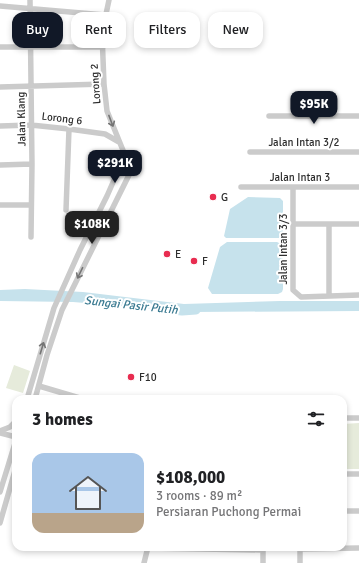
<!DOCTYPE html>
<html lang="en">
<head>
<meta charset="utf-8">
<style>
	:root { --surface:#fff; --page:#f2f2f2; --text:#202124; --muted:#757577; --line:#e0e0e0; --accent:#111827 }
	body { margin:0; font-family:Signika,sans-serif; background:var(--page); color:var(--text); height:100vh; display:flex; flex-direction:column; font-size:15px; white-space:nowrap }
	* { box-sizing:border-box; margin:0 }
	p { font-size:13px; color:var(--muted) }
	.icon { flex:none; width:22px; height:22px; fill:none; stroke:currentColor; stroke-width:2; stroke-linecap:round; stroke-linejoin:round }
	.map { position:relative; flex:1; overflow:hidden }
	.drawer { position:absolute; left:12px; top:395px; width:335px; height:156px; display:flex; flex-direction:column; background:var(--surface); border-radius:12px; box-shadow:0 2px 6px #0003 }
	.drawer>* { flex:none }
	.hud { position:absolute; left:12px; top:12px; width:335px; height:36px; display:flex; gap:8px }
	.price { position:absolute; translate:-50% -34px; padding:0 9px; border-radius:8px; background:var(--accent); color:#fff; font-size:13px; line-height:26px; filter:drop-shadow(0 1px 2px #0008) }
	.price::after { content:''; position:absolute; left:50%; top:24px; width:12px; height:9px; margin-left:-6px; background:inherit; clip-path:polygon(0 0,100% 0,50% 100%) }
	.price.on { background:#222; color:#fff }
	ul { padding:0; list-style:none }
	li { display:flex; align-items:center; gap:12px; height:100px; padding:0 20px }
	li+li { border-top:1px solid var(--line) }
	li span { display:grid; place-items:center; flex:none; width:112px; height:80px; border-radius:12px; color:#555 }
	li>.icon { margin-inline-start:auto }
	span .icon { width:48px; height:48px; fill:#fffc; stroke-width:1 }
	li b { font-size:17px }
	h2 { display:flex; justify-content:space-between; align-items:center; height:48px; padding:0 20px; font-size:17px }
	.pill { padding:0 14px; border-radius:12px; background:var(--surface); box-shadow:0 2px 6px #0003; font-size:14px; line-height:36px }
	.pill.on { background:var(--accent); color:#fff }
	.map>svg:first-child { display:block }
</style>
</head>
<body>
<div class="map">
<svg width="359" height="563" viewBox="0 0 359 563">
	<rect width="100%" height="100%" fill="#fff"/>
	<path fill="#e6ebdb" d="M 14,365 L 30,371 L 23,393 L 6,388 Z
		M 359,423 L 359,469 L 343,469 L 343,424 Z"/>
	<path fill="#c6e2ec" d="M 248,197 L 280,198 L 283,201 L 283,236 L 280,238 L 226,238 L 224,236 L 230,209 Z
		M 227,242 L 277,242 L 281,244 L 283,246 L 283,289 L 282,292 L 278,294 L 212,294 L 208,288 L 220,247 Z
		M 25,289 L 83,292 L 184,304 L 280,301 L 359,301 L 359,311 L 193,312 L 73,302 L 0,301 L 0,290 Z"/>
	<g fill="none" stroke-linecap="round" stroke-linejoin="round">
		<path stroke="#c6e2ec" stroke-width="9" d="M 163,309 L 182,311 L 196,310"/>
		<path stroke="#cbcbcb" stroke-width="5.5" d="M 30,0 L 32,164 L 31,237
			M 0,6 L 105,15
			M 0,47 L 103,47
			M 0,87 L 104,84
			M 269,116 L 359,116
			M 0,126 L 31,125 L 69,129 L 105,134 L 119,142
			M 250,152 L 359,152
			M 0,165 L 32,164
			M 241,187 L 359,187
			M 293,188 L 293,290 L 301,297 L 359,295
			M 0,205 L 31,205
			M 66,210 L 69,129
			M 293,224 L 359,224
			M 329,296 L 329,224
			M 39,386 L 83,399
			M 27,399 L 54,308 L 80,250 L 107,196 L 125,155
			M 35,399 L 47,355 L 62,310 L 129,175 L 131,170 L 107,111 L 104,84 L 102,33 L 109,0
			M 343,418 L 359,418
			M 0,431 L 10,427 L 16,421
			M 0,433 L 16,437
			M 343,474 L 359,474
			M 0,492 L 16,440
			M 343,511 L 359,511
			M 0,523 L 16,467
			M 263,547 L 263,563
			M 148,548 L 263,550
			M 300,549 L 359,548
			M 144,563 L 148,547
			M 300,563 L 300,547"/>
	</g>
	<defs><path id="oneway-shaft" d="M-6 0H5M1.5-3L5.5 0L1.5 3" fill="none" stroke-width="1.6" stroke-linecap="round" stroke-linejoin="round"/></defs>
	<g stroke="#757575">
		<use href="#oneway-shaft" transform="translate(111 121) rotate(69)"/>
		<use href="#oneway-shaft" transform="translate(80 273) rotate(116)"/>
		<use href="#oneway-shaft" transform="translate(42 348) rotate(-73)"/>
	</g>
	<g fill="#e82c50" stroke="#fff" stroke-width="1.5">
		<circle cx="213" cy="197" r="4"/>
		<circle cx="167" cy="254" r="4"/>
		<circle cx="194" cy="261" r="4"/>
		<circle cx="131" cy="377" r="4"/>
	</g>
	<g text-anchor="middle" stroke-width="4" stroke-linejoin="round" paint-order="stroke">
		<g font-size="11" fill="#2e2e2e" stroke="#fff">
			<text transform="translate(95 84) rotate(-94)" y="4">Lorong 2</text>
			<text transform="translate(62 118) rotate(7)" y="4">Lorong 6</text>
			<text transform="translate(21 119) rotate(-91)" y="4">Jalan Klang</text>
			<text x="304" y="146">Jalan Intan 3/2</text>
			<text x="300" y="181">Jalan Intan 3</text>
			<text transform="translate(283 249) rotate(-90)" y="4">Jalan Intan 3/3</text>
		</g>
		<g font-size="11" fill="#2e2e2e" stroke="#fff" text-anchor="start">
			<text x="221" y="201">G</text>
			<text x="175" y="258">E</text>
			<text x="202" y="265">F</text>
			<text x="139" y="381">F10</text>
		</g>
		<g font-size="12" font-style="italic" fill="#3a7a91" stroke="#fff">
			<text transform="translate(131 305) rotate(6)" y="4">Sungai Pasir Putih</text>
		</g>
	</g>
</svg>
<b class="price" style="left:314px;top:125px">$95K</b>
<b class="price" style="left:115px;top:184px">$291K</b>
<b class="price on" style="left:92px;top:245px">$108K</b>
<div class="hud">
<a class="pill on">Buy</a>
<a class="pill">Rent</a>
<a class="pill">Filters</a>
<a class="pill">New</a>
</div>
<section class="drawer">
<h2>3 homes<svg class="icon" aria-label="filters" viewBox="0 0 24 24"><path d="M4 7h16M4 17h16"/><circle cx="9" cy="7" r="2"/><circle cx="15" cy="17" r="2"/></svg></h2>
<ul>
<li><span style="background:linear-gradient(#a9c7e8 75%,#b9a48a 0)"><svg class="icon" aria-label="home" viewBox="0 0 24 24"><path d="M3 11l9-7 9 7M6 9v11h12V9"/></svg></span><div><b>$108,000</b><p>3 rooms · 89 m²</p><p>Persiaran Puchong Permai</p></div></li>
</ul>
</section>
</div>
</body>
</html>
